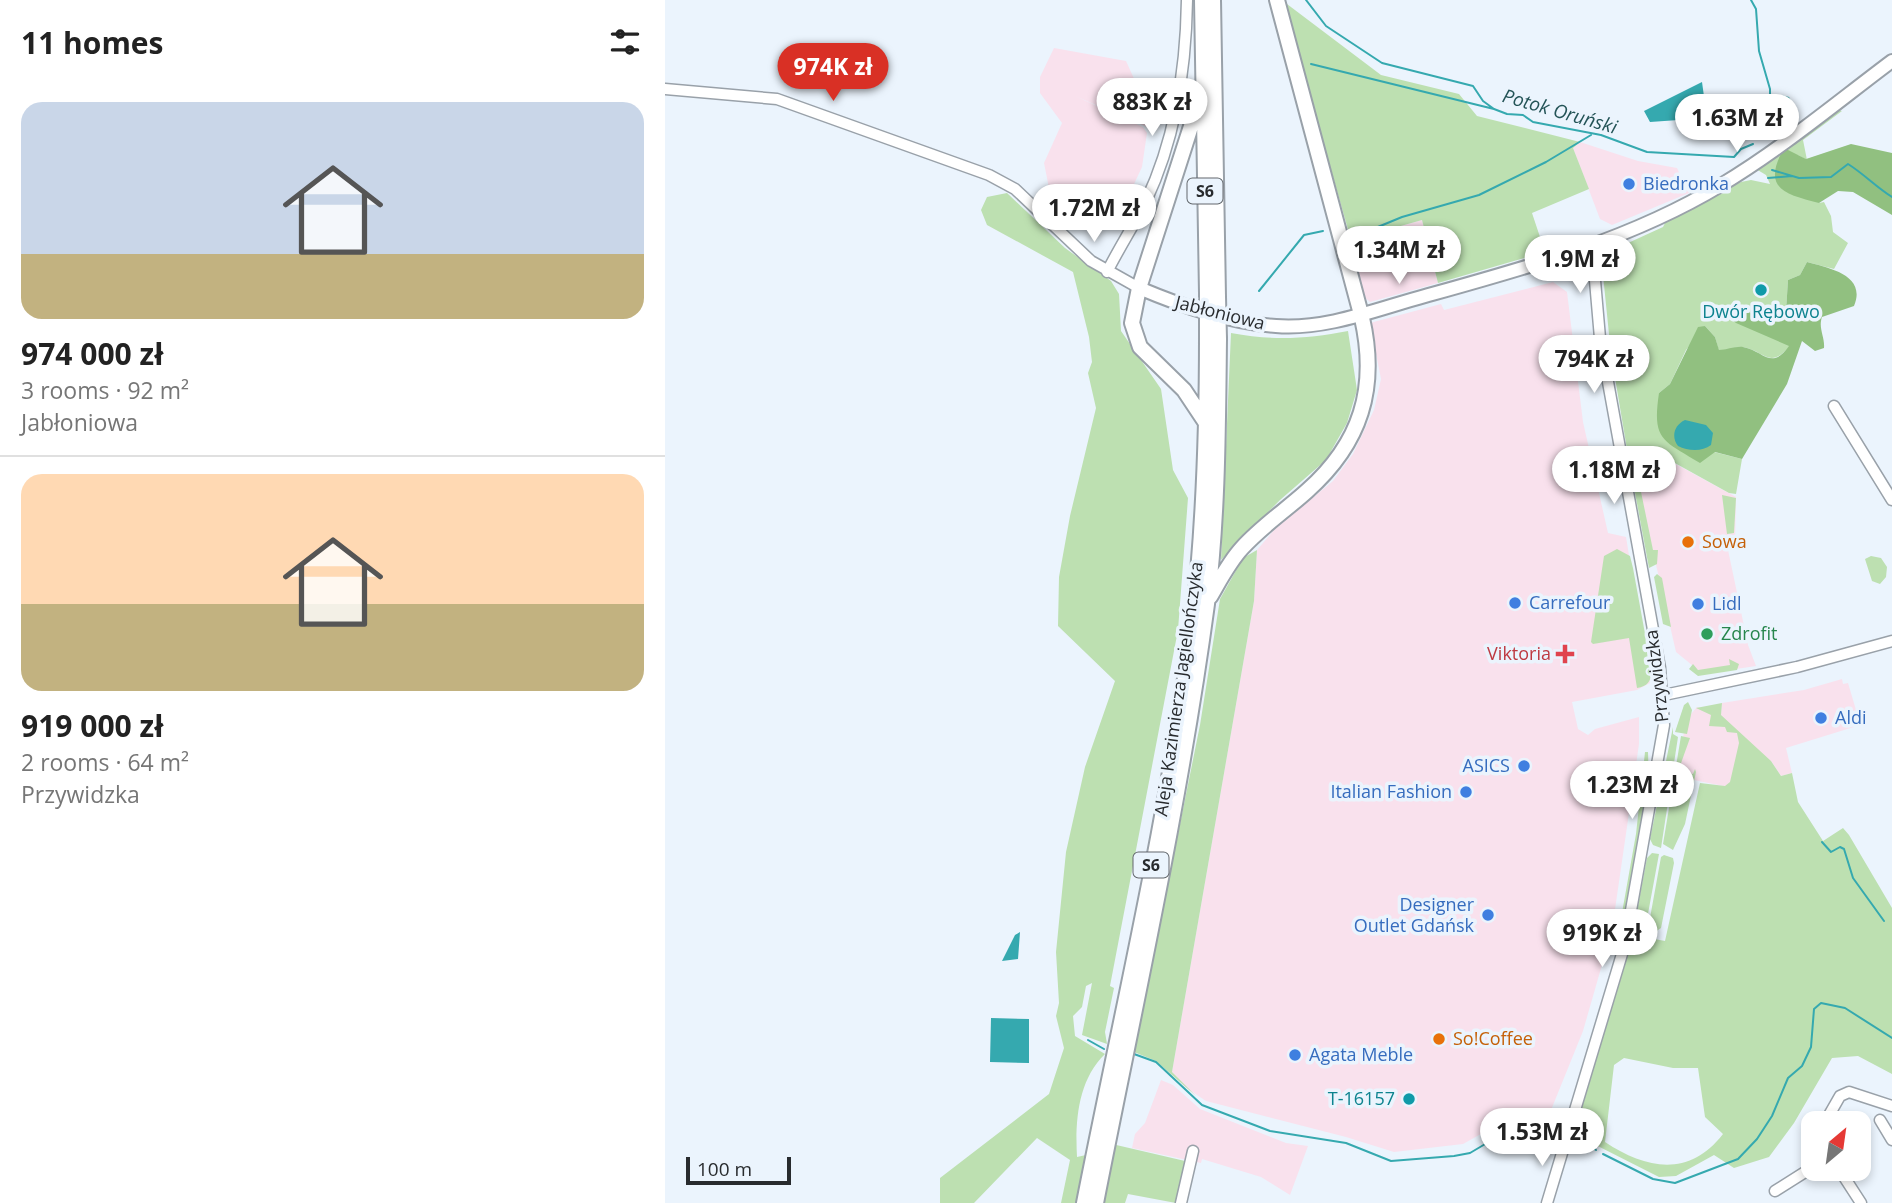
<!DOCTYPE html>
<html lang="en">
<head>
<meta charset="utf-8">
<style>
	:root { --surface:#fff; --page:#f2f2f2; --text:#222; --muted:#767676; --line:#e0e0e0; --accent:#d93025 }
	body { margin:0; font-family:"Open Sans",sans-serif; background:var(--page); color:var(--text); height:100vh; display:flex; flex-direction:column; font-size:26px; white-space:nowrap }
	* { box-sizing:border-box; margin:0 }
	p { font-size:23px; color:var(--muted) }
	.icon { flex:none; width:38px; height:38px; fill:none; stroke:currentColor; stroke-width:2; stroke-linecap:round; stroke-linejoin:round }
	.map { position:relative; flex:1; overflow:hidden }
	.panel { display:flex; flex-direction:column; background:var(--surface); width:665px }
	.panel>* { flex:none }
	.needle { width:46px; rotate:29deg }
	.tools { position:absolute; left:1136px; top:1111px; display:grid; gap:14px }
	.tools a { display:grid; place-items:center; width:70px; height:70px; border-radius:14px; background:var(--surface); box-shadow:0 4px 10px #0003; font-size:35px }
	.scale { position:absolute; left:21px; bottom:18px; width:105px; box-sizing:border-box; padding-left:7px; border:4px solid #282b2e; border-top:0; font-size:19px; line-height:24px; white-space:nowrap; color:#282b2e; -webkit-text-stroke:5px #ebf4fd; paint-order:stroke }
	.price { position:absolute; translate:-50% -60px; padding:0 16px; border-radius:24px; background:#fff; color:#222; font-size:23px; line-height:46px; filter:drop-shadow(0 2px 4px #0008) }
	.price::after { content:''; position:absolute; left:50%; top:42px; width:21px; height:16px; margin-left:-10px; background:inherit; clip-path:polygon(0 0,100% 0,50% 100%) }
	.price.current { background:var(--accent); color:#fff }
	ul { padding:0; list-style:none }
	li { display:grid; align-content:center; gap:14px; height:371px; padding:0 21px }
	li+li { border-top:2px solid var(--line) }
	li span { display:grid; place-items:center; height:217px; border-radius:21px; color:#555 }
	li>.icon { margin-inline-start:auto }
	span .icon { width:126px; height:126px; fill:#fffc; stroke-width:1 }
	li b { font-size:30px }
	h2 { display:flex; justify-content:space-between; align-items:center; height:84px; padding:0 21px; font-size:30px }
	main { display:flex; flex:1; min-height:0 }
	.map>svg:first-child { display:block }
</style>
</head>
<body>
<main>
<section class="panel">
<h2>11 homes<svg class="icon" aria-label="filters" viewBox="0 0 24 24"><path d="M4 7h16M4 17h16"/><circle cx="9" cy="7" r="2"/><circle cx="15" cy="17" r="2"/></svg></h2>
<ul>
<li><span style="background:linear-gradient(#c9d6e8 70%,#c2b280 0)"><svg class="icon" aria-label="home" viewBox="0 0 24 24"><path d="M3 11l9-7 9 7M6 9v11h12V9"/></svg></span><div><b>974 000 zł</b><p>3 rooms · 92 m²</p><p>Jabłoniowa</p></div></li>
<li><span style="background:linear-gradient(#ffd9b3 60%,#c2b280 0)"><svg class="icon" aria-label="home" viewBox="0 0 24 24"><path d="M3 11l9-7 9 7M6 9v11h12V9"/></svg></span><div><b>919 000 zł</b><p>2 rooms · 64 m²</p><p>Przywidzka</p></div></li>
</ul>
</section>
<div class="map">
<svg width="1227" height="1203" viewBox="0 0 1227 1203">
	<rect width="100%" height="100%" fill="#ebf4fd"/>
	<path fill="#f9e1ed" d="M 389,48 L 461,61 L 475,92 L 482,127 L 410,96 L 478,127 L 482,133 L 477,167 L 449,227 L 431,231 L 384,188 L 379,163 L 397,123 L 375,93 L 375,77 Z
		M 915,142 L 973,161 L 1012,168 L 1024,193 L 947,225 L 935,219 L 908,148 Z
		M 757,220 L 773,283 L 705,302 L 697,295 L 686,240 Z
		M 888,282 L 902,292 L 918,422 L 943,533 L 961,537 L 985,683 L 972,690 L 907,702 L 913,729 L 923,735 L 930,729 L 974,717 L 974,744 L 947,930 L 918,1031 L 882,1120 L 855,1119 L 832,1125 L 798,1144 L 729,1152 L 681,1137 L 541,1101 L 520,1087 L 507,1072 L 589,601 L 592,550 L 610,529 L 668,481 L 688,454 L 709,410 L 716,379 L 705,323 L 776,304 L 779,310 Z
		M 998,457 L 1071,497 L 1070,543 L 1063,550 L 1083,645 L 1091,666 L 1038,674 L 1011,652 L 968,464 Z
		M 1177,679 L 1178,684 L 1183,683 L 1194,720 L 1192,726 L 1121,748 L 1127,773 L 1116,776 L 1106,761 L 1068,788 L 1014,777 L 1020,721 L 1032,707 L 1056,714 L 1057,703 L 1139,690 Z
		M 496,1080 L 508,1085 L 535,1109 L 621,1143 L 643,1146 L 625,1195 L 596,1177 L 537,1159 L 536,1163 L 467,1148 L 470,1134 L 480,1123 Z"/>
	<path fill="#bde0b1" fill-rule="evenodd" d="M 618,1 L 716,75 L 794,94 L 812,116 L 915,142 L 908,148 L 924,189 L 867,213 L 880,252 L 773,283 L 757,220 L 686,240 Z
		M 1169,109 L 1177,111 L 1138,140 L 1142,160 L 1133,155 L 1154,203 L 1159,202 L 1166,216 L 1168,232 L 1183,243 L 1169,269 L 1142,262 L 1135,275 L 1123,280 L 1121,311 L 1114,322 L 1068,307 L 1125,346 C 1104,370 1100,351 1078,347 C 1071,347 1061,350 1054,351 L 1050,337 L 1040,326 L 1021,350 L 1005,384 L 994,393 L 1049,452 L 1077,459 L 1071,494 L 1064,493 L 999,457 L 969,463 L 971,474 L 966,473 L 946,354 L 937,265 L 939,254 L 998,227 L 1001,221 L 1076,182 L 1086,180 L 1105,184 L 1101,175 L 1091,169 Z
		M 342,193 L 400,248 L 446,281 L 454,294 L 456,331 L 496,389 L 508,470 L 523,498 L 513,630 L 445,986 L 449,988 L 440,1032 L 442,1044 L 417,1035 L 427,983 L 421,986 L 417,1007 L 408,1016 L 410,1036 L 440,1054 C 413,1080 410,1121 412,1157 L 421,1155 L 411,1203 L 396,1203 L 405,1160 L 372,1138 L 309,1203 L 275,1203 L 275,1178 L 384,1094 L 399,1048 L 391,1016 L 394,1003 L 391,952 L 401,852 L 420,767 L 450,681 L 393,626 L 394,577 L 405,516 L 431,408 L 423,373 L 427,362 L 424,337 L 408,272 L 322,225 L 316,210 L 322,197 Z
		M 683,331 L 692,390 L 682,423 L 661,460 L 615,500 L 556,560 L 566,333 C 608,341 642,339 683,331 Z
		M 976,480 L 981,485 L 975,487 L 988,550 L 993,550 L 992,564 L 984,568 L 968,482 Z
		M 1057,495 L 1071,498 L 1069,533 L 1062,534 Z
		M 952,549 L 965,556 L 968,568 L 987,672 C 985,682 983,686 972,688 L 964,638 L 928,644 L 926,642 L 939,556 Z
		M 592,550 L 589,601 L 507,1072 L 531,1096 L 491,1061 L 469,1052 L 535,725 L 555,599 L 578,558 Z
		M 1206,556 L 1216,558 L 1222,567 L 1221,577 L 1215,584 L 1207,581 L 1200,559 Z
		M 992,574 L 997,578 L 1006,627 L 998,624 L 989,577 Z
		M 1064,659 L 1074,664 L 1072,670 L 1033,676 L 1024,669 L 1028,664 L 1033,670 L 1065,665 Z
		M 1023,702 L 1027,710 L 1022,734 L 1010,732 L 1019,705 Z
		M 1057,703 L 1056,715 L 1106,761 L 1116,776 L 1127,773 L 1133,802 L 1158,841 L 1178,828 L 1184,835 L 1227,908 L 1227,1074 L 1193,1056 L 1167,1058 L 1129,1123 L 1104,1157 L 1069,1168 L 1049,1155 L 1011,1176 L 994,1177 L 909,1134 L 964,947 L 984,938 L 1000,941 L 1035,783 L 1060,786 L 1065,782 L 1074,743 L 1072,733 L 1062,732 L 1060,727 L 1044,726 L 1046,715 L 1031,708 ZM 959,1058 L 1008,1068 L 1033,1068 L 1040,1117 L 1058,1134 C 1024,1178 981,1169 940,1142 L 949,1065 Z
		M 1008,727 L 1008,734 L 1013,737 L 996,848 L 988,845 L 985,839 Z
		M 1016,736 L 1025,738 L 1015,766 L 1018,772 L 1028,774 L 1030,769 L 1031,772 L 1020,824 L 1008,850 L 998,844 Z
		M 980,752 L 983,752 L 984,783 L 954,941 L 952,941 L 971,834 Z
		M 987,853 L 994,854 L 980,930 L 972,926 L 970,921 L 982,858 Z
		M 999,855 L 1008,858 L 1009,863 L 996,928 L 990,932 L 983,929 L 996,857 Z
		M 447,1144 L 520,1161 L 511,1203 L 463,1194 L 460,1203 L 435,1203 Z"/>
	<path fill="#91c080" d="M 1186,144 L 1227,153 L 1227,215 L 1188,192 L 1173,191 L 1154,203 C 1120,194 1096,189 1119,148 L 1141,159 Z
		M 1142,262 C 1164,268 1202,275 1189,306 L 1157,317 C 1153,328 1160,337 1159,348 L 1150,351 L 1137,341 L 1122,384 L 1077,459 L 1050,452 L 1035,463 C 997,440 987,440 994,393 L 1005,384 L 1033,327 L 1040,326 L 1050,337 L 1054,350 C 1061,350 1071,346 1078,347 C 1099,351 1106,371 1124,346 L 1071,323 L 1060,313 L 1068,307 L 1114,322 L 1121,311 L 1123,280 L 1135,275 Z"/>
	<path fill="#35a9af" d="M 1037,82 L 1042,118 L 985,122 L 979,111 Z
		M 1116,95 L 1124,97 L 1131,109 L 1122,121 L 1114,118 L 1112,101 Z
		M 1020,420 L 1041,425 L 1048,433 L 1046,445 C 1037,452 1023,451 1013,446 C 1006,437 1009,425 1020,420 Z
		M 355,932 L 353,959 L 337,961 L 350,935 Z
		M 326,1018 L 364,1019 L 364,1063 L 325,1062 Z"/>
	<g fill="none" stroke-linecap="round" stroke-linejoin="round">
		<path stroke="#35a9af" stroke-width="2" d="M 641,0 L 661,26 L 717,63 L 808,86 L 818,101 L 829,109 L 842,114 L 858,115 L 868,122 L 936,135 L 982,152 L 1069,157 L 1076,149 L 1088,144
			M 1086,0 L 1091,9 L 1094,51 L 1105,89 L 1105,131
			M 646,64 L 829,109
			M 1107,170 L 1134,178 L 1166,177 L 1183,164 C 1199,174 1211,187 1227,197
			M 1103,178 L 1127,176
			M 691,236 L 737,217 L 814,195 L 881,162 L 926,135
			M 594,291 L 639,235 L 658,231
			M 1157,842 L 1166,852 L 1175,847 L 1179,849 L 1188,878 L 1219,921
			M 423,1040 L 439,1049
			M 469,1054 L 491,1062 L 537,1105 L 605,1131 L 681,1143 L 726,1161 L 789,1156 L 805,1153 L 832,1137 L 890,1133
			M 916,1141 L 931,1150
			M 938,1154 L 988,1179 L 1010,1183 L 1073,1159 L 1092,1139 L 1107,1116 L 1123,1078 L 1137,1066 L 1146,1047 L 1149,1009 L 1156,1003 L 1180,1008 L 1227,1038"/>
		<g stroke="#99a1a9" stroke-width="13">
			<path id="minor" d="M 0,89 L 112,99 L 324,175 L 350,189 L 426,261 L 474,288
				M 442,272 C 454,248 469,225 481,201 C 511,138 521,69 522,0
				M 1169,406 L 1227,500
				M 999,695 L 1132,667 L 1227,641
				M 1215,1120 L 1227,1140
				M 1159,1124 L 1175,1096 L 1184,1092 L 1227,1106
				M 1174,1169 L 1196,1203
				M 1110,1191 L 1148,1167
				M 516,1203 L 528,1151
				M 882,1203 L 960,944 L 999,725 L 995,668 L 935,338 L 927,246"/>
		</g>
		<g stroke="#99a1a9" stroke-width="16">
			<path id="major" d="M 906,253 L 928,262
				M 474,288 C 517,306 564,323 611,326 C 661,330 712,309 760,296 C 861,268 965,240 1056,185 C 1116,149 1171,103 1227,61"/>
		</g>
		<g stroke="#99a1a9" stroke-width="18">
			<path id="highway" d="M 537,0 L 542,293
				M 548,0 L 553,297
				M 538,89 L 474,288 L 467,323 L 475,347 L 519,390 L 541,423
				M 545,597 C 555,580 564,562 577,548 C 597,526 621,510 642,491 C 696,443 713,388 697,318 L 612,0
				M 419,1203 C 457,1010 503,817 528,621 C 539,527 542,431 542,336
				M 431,1203 C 470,1004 515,805 542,604 C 553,516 553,427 554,339"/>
		</g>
		<use href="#minor" stroke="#fff" stroke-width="10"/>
		<use href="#major" stroke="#fff" stroke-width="12"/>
		<use href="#highway" stroke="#fff" stroke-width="14"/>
		<g stroke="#99a1a9" stroke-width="18" stroke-linecap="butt">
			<path id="highway-bridge" d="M 553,297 L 554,339
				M 542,336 L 542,293"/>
		</g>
		<use href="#highway-bridge" stroke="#fff" stroke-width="14"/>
	</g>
	<g fill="#3f7fe0" stroke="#ebf4fd" stroke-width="2.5">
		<circle cx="964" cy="184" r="7"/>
		<circle cx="850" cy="603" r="7"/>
		<circle cx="1033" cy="604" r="7"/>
		<circle cx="1156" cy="718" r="7"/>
		<circle cx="859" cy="766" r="7"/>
		<circle cx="801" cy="792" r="7"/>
		<circle cx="823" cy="915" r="7"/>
		<circle cx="630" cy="1055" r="7"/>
	</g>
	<g fill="#0f9aa8" stroke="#ebf4fd" stroke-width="2.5">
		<circle cx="1096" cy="290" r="7"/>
		<circle cx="744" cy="1099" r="7"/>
	</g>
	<g fill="#e8710a" stroke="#ebf4fd" stroke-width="2.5">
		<circle cx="1023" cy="542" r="7"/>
		<circle cx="774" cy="1039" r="7"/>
	</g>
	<circle fill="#2e9e5b" stroke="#ebf4fd" stroke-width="2.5" cx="1042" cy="634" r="7"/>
	<path fill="#e0444e" stroke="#ebf4fd" stroke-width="2.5" d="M896.5 643.5h7v7h7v7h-7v7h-7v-7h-7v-7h7z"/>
	<g text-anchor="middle" stroke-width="7" stroke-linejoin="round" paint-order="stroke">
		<g fill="#ebf4fd" stroke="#62676c" stroke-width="2">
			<rect x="522.5" y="178.5" width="35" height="25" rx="5"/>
			<rect x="468.5" y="852.5" width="35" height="25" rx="5"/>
		</g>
		<g font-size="16" font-weight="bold" fill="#282b2e">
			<text x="540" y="197">S6</text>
			<text x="486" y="871">S6</text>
		</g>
		<g font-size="18" fill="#366cbe" stroke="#ebf4fd" text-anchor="start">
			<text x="978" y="190">Biedronka</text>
			<text x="864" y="609">Carrefour</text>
			<text x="1047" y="610">Lidl</text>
			<text x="1170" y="724">Aldi</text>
			<text x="845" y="772" text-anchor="end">ASICS</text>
			<text x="787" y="798" text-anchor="end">Italian Fashion</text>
			<text x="809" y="911" text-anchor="end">Designer<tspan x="809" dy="21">Outlet Gdańsk</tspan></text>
			<text x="644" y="1061">Agata Meble</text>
		</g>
		<g font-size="18" fill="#0d838f" stroke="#ebf4fd">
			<text x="1096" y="318">Dwór Rębowo</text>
			<text x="730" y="1105" text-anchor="end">T-16157</text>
		</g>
		<g font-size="18" fill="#282b2e" stroke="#ebf4fd">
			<text transform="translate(555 313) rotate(14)" y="6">Jabłoniowa</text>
			<text transform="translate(992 676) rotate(-97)" y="6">Przywidzka</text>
			<text transform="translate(514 689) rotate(-82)" y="6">Aleja Kazimierza Jagiellończyka</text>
		</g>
		<g font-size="18" fill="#c56008" stroke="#ebf4fd" text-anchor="start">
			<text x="1037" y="548">Sowa</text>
			<text x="788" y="1045">So!Coffee</text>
		</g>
		<g font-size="18" fill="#27864d" stroke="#ebf4fd" text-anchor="start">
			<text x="1056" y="640">Zdrofit</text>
		</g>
		<g font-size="18" fill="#be3a42" stroke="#ebf4fd" text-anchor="end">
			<text x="886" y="660">Viktoria</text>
		</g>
		<g font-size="19" font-style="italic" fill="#245457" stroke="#ebf4fd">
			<text transform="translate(895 111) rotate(16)" y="7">Potok Oruński</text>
		</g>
	</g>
</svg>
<div class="tools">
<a><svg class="needle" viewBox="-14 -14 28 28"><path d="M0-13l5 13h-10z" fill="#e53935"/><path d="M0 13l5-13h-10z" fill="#767676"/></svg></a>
</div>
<div class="scale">100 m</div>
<b class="price current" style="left:168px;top:103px">974K zł</b>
<b class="price" style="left:487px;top:138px">883K zł</b>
<b class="price" style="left:1072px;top:154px">1.63M zł</b>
<b class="price" style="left:429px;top:244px">1.72M zł</b>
<b class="price" style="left:734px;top:286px">1.34M zł</b>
<b class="price" style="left:915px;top:295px">1.9M zł</b>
<b class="price" style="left:929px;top:395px">794K zł</b>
<b class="price" style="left:949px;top:506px">1.18M zł</b>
<b class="price" style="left:967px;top:821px">1.23M zł</b>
<b class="price" style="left:937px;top:969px">919K zł</b>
<b class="price" style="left:877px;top:1168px">1.53M zł</b>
</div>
</main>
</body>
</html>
